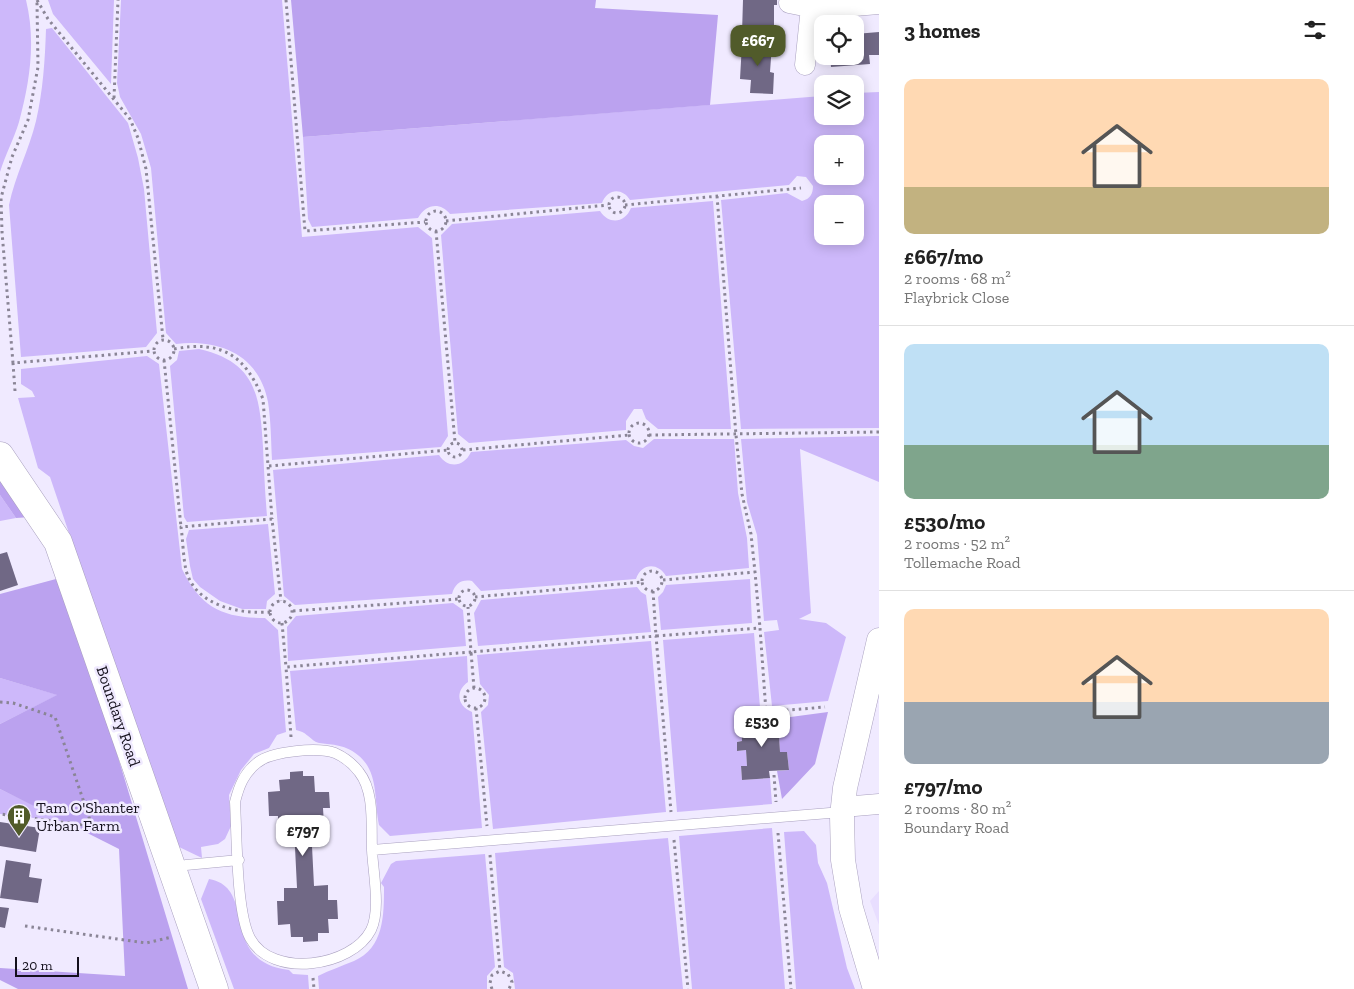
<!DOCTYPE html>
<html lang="en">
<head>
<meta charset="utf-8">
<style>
	:root { --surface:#fff; --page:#f2f2f2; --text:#222; --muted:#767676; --line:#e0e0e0; --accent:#515b2a }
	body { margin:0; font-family:"Zilla Slab",serif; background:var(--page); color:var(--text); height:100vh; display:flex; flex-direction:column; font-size:19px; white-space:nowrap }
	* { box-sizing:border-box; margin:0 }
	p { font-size:16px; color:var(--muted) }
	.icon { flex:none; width:28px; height:28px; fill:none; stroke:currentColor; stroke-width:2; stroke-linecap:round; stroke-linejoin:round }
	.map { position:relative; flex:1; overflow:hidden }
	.panel { display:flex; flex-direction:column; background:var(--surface); width:475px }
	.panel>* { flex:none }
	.tools { position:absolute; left:814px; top:15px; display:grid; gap:10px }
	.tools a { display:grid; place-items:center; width:50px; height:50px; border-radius:10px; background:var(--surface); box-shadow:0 2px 12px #0003; font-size:25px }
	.scale { position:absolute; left:15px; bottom:12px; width:64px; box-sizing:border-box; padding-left:5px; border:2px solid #14101c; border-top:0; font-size:14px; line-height:18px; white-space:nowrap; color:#14101c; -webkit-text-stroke:4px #f0eaff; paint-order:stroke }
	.price { position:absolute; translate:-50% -42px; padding:0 11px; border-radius:10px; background:#fff; color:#222; font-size:16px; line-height:32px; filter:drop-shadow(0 1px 2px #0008) }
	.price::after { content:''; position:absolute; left:50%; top:30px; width:15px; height:11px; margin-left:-8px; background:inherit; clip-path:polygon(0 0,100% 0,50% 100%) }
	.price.on { background:var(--accent); color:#fff }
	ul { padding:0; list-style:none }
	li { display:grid; align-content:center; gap:10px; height:265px; padding:0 25px }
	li+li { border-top:1px solid var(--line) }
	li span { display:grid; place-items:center; height:155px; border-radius:10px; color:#555 }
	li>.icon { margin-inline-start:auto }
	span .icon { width:90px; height:90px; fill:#fffc; stroke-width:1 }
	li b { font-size:21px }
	h2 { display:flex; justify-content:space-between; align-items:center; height:60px; padding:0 25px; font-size:21px }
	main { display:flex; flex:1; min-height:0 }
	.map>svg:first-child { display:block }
</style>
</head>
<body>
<main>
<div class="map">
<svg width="879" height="989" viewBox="0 0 879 989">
	<rect width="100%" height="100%" fill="#f0eaff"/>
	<path fill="#e8deff" d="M 879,891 L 879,925 L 870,901 Z"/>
	<path fill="#cdb8fa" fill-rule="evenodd" d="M 0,0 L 26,0 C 36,41 30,81 19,122 C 14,139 5,155 0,172 Z
		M 48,0 L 114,0 L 111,84 L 53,14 Z
		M 121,0 L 282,0 L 302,237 L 418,227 L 432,238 L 448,436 L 441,447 L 272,460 C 271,441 271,421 268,402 C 259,355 220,339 176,344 L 166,333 L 151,168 L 141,134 L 120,97 L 117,83 Z
		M 52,28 L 128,123 L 138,158 L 144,189 L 157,333 L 146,347 L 21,357 L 9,205 C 15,176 29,150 36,121 C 43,91 45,60 46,29 Z
		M 879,92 L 879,428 L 741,429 L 721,200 L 787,193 L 802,201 C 810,199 813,194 813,186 L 806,177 L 797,176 L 789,185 L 630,200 C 622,187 607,189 602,203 L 450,214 C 440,202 426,204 418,218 L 312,227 L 308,219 L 303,137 L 822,96 L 822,116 L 855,116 L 855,93 ZM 822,144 L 855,144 L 855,176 L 822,176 ZM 822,204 L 855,204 L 855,236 L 822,236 Z
		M 713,201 L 731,429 L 658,429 L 646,419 L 642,409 L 634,409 L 626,421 L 626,430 L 469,443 L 458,434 L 441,235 L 452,224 L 600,211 C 609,225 625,223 631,208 Z
		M 199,349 C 256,362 260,395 263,447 C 264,470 265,493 267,516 L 187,522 L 184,517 L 170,366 L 177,360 L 179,351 Z
		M 147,356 L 159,364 L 182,569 C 201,608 223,618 265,618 L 278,630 L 286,732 L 277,735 L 269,748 L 254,754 L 241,770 L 229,795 L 231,826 L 225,839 L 218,844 L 201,847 L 202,858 L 177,846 L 172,837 L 50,477 L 38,468 L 18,398 L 35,397 L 32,391 L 21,384 L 21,369 Z
		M 879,436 L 879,482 L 800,449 L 811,613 L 799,619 L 826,623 L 846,637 L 828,701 L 772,706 L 764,632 L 779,630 L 777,620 L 764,621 L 757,535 L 747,502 L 741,439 Z
		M 654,439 L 734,439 L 738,493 L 747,538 L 749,568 L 666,576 C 658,562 641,563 636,579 L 481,591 L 472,581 C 462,579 455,583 452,594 L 295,605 L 284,596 L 273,470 L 439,455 C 448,469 464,467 471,452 L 626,440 L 634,446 L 643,448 Z
		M 0,495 L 16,518 L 0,521 Z
		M 268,524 L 275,594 L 267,601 L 266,609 L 242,609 L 220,601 L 200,587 L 193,579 L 190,566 L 186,539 L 189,530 Z
		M 750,579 L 752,623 L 661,630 L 658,597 L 663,592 L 666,585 Z
		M 637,587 L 641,592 L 646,595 L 651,632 L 478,646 L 474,613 L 481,600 Z
		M 453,603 L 463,610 L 466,646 L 288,661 L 287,627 L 296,616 Z
		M 754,633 L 761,720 L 742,741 L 737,742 L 737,751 L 746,750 L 747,766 L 741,767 L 742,780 L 770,778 L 772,804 L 677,812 L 663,640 Z
		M 651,641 L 666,812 L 493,829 L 481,712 L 488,705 L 489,695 L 480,684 L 477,655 Z
		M 467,656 L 468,682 C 455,691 457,706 472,712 L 482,828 L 390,836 L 379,825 C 373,796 381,763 346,748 C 338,744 320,744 316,742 C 308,737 306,732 296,730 L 290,671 Z
		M 0,678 L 58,695 L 0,724 Z
		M 0,789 L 67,822 L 0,814 Z
		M 772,828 L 785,989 L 692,989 L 679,836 Z
		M 804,831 L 816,845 L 818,863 L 827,883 L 847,968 L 855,989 L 796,989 L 784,832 Z
		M 668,838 L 683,989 L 515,989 L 513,973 L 504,967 L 495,853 Z
		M 485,854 L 495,967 L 487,976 L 487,989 L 319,989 L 318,976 C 330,970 342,966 354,961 C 384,948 384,915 384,887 L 381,883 L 391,864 L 396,861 Z
		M 209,879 C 259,888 217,961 289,970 L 293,974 L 308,975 L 309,989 L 234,989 L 201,899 Z"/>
	<path fill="#bba2ef" d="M 291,0 L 596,0 L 595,8 L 718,15 L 710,105 L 303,137 Z
		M 0,473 L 31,517 L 16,518 L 0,495 Z
		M 56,579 L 92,671 L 188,989 L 18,989 L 0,980 L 0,968 L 125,976 L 119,849 L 0,789 L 0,724 L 57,695 L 0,678 L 0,594 Z
		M 828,712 L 815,764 L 782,799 L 777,771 L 789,770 L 787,752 L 780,752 L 779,735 L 784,734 L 783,718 Z"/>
	<path fill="#706885" d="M 743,0 L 777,0 L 777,5 L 774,5 L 774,33 L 742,33 Z
		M 879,32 L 879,55 L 869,55 L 870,64 L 831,67 L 830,56 L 855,56 L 855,34 Z
		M 742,43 L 772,44 L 770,72 L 774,73 L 773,94 L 750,93 L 751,80 L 740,79 Z
		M 7,552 L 18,585 L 0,591 L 0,554 Z
		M 783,718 L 784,735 L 779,735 L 780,752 L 787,752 L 789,770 L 769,771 L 770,778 L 742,780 L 741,766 L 747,766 L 746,750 L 737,751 L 737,742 L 742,741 L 741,721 Z
		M 303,771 L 303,776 L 314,776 L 315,792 L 329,792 L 330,808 L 323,808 L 324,825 L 311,826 L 314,886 L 328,885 L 328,900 L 337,900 L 338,919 L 328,919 L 329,933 L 318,933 L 318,941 L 303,942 L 303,937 L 291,937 L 290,924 L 278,925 L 277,901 L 284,901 L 284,888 L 297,888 L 294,827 L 278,827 L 278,816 L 269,816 L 268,792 L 280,791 L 279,780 L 290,779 L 290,772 Z
		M 0,822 L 40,828 L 36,852 L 0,846 Z
		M 6,860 L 31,864 L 29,877 L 42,879 L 38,903 L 0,898 Z
		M 0,907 L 9,908 L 5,928 L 0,927 Z"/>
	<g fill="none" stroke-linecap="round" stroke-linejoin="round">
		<g stroke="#a9a0bf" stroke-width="11">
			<path id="service" d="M 372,850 C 373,872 381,910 371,930 C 352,967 272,979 250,938 C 236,911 237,835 235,802 C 239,786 244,773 257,763 C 271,751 318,747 335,753 C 344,757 353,764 359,772 C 375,792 371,826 372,850 L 842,812
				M 174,869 L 186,865 L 239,860"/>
		</g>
		<g stroke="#a9a0bf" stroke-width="21">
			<path id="minor" d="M 789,3 L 819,9 L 879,4
				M 805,65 L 811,7
				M 843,807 L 879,804"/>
		</g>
		<g stroke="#a9a0bf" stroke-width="25">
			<path id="tertiary" d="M 875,989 L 851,908 L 843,860 L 842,816 L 845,788 L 879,640"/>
		</g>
		<g stroke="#a9a0bf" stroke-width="29">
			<path id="secondary" d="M 0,456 L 58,542 L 214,989"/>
		</g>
		<path stroke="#8a8596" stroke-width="3" stroke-dasharray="2.5 4" stroke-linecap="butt" d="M 37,0 L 48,19 L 130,119 L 138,138 L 146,169 L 163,339
			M 286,0 L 305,231 L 425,222
			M 114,98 L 118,0
			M 717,196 L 736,435 L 742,494 L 751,534 L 755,572
			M609 205a8 8 0 1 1 16 0a8 8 0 1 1-16 0Z
			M 625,205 L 801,188
			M426 221a10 10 0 1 1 20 0a10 10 0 1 1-20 0Z
			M 446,221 L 608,205
			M 436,231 L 455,442
			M154 350a10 10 0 1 1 20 0a10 10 0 1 1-20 0Z
			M 174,349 C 222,340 245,355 263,399 L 272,519
			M 164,360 L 181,527
			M 13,363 L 2,232 L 1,198 L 12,157 L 28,120 L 38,67 L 37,2
			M 15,391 L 13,363 L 153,351
			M629 433a10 10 0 1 1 20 0a10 10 0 1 1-20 0Z
			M 649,435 L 879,432
			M448 450a7 7 0 1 1 14 0a7 7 0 1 1-14 0Z
			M 463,450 L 629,435
			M 269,466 L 448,450
			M642 581a10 10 0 1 1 20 0a10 10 0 1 1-20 0Z
			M 663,580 L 755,572 L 760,628
			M459 598a8 8 0 1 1 16 0a8 8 0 1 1-16 0Z
			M 653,591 L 656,636 L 760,628 L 766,712 L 825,707
			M 475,597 L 642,582
			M270 612a11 11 0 1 1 22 0a11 11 0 1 1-22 0Z
			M 293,611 L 458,599
			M 270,612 C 239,614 195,606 186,570 C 183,556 183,541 181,527 L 272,519 L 281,601
			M 282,623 L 286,667
			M 474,688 L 471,652 L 656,636 L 671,812
			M465 698a10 10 0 1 1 20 0a10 10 0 1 1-20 0Z
			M 0,702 L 13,703 L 55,717 L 92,826 L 0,814
			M 476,708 L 487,826
			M 291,737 L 286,667 L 471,652 L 468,607
			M 774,775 L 776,802
			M 778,833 L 791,989
			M 674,840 L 688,989
			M 490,855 L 500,971
			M 25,926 L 146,943 L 172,937
			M 313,978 L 314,989
			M 492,989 L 490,983 L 492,975 L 500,971 L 508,974 L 512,982 L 509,989"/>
		<use href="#service" stroke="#fff" stroke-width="10"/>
		<use href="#minor" stroke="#fff" stroke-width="20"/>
		<use href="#tertiary" stroke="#fff" stroke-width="24"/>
		<use href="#secondary" stroke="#fff" stroke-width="28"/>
	</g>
	<defs>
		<g id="building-pin" transform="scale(1.25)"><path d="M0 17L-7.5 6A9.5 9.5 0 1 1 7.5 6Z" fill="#515b2a" stroke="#f0eaff"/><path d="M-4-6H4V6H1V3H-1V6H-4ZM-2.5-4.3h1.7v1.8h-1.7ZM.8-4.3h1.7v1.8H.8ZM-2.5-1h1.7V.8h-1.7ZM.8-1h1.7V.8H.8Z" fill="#fff"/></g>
	</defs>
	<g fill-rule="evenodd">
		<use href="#building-pin" x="19" y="816"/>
	</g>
	<g text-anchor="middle" stroke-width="5" stroke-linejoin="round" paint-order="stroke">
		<g font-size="16" fill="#14101c" stroke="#f0eaff">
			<text transform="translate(119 716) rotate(71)" y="6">Boundary Road</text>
		</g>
		<g font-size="16" fill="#14101c" stroke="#f0eaff" text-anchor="start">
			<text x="36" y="813">Tam O'Shanter<tspan x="36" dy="18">Urban Farm</tspan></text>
		</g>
	</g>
</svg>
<div class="tools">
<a><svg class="icon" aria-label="locate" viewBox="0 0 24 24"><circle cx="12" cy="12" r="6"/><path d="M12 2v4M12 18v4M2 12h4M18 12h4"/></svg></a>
<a><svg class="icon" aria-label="layers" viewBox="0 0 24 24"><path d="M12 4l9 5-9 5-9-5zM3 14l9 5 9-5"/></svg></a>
<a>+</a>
<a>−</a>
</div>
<div class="scale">20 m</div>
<b class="price on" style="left:758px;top:67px">£667</b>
<b class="price" style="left:762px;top:748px">£530</b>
<b class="price" style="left:303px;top:857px">£797</b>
</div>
<section class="panel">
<h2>3 homes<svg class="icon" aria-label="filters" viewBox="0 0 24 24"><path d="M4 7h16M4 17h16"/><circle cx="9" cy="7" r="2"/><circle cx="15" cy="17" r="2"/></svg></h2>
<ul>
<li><span style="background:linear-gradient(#ffd9b3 70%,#c2b280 0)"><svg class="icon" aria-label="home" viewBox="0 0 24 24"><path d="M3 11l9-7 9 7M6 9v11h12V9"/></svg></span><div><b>£667/mo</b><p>2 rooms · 68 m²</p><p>Flaybrick Close</p></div></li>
<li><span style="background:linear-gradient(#bfe0f5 65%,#7fa58c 0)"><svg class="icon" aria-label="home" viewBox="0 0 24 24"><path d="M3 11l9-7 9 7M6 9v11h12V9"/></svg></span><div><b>£530/mo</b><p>2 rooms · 52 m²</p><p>Tollemache Road</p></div></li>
<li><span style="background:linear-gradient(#ffd9b3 60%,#9aa5b1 0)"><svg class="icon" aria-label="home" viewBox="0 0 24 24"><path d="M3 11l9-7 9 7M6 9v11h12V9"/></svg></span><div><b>£797/mo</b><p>2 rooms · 80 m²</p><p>Boundary Road</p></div></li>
</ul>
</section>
</main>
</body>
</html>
